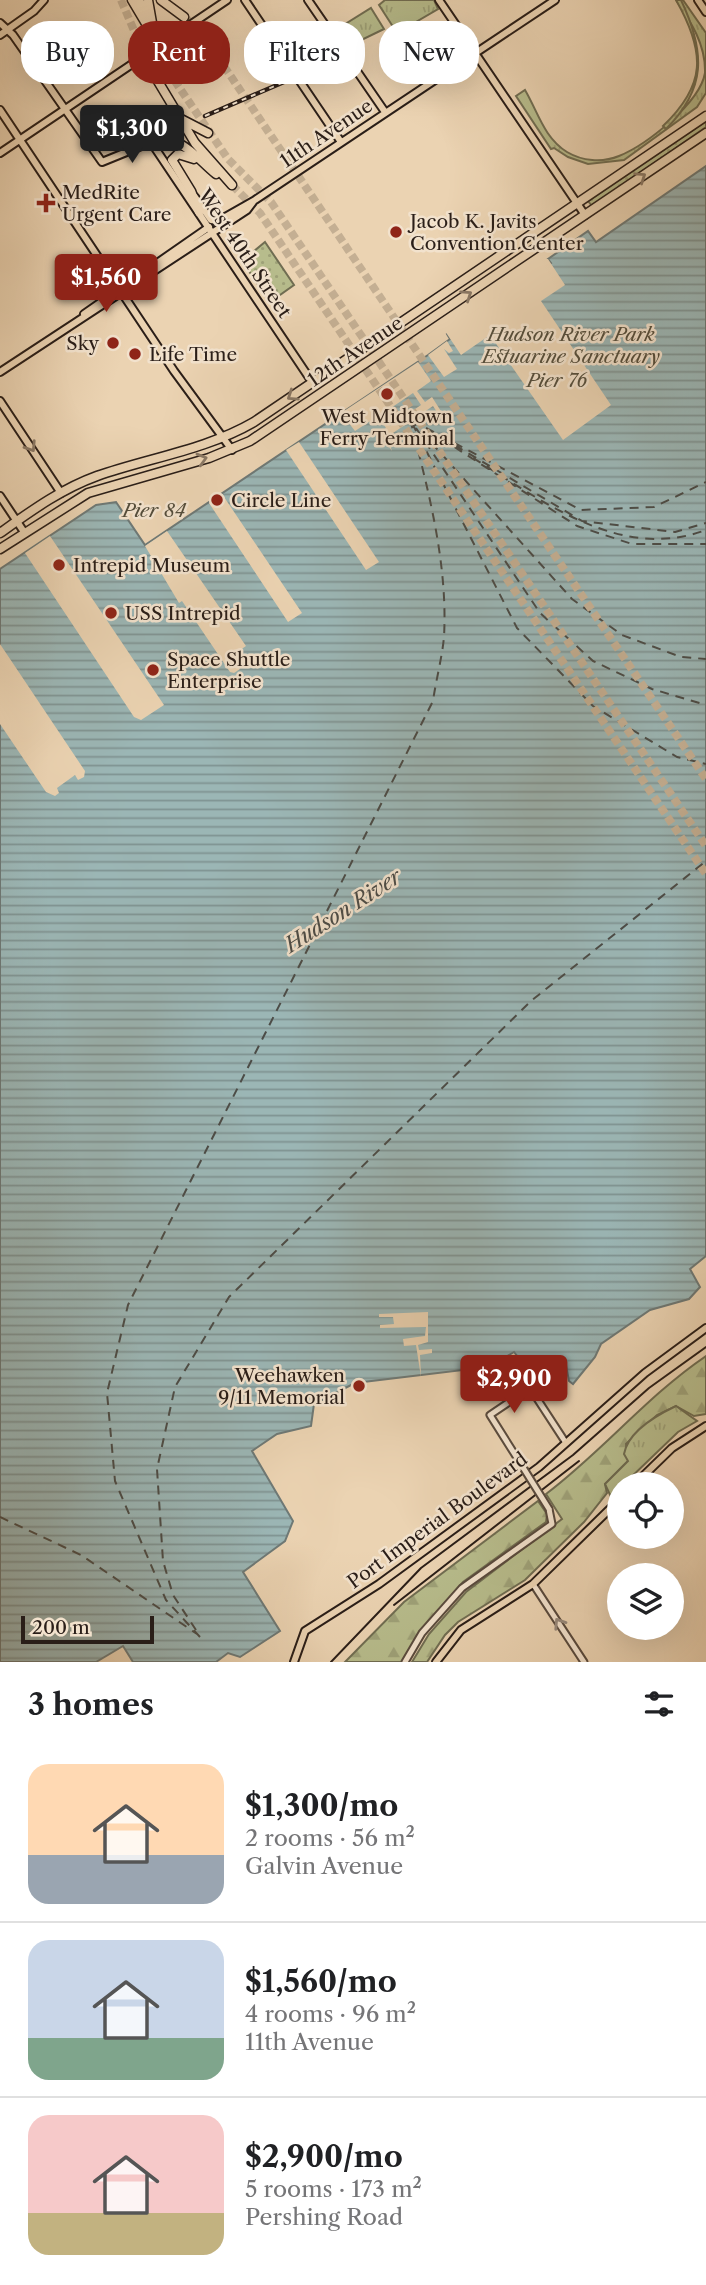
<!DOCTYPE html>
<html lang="en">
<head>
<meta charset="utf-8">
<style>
	:root { --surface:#fff; --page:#f2f2f2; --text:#202124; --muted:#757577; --line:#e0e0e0; --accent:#8f2418 }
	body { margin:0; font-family:"Libre Caslon Text",serif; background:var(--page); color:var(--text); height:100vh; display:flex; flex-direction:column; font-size:26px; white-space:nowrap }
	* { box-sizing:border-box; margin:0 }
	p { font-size:23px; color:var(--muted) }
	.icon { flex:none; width:38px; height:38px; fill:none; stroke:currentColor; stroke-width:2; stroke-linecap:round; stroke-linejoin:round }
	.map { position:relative; height:1662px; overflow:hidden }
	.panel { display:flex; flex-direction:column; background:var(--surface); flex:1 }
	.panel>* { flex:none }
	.guide { position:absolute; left:21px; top:21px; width:665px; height:63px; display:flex; gap:14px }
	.fabs { position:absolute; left:607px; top:1472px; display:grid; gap:14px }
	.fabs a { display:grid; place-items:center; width:77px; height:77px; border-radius:50%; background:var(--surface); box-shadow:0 7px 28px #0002; font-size:35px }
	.scale { position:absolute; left:21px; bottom:18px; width:133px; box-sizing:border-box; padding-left:7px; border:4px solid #2a1e18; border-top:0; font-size:19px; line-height:24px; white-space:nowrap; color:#2a1e18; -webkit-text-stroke:5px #f2e2cd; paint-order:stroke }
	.price { position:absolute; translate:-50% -60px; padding:0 16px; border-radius:7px; background:var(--accent); color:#fff; font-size:23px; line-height:46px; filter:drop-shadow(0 2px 4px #0008) }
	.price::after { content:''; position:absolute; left:50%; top:42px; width:21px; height:16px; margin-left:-10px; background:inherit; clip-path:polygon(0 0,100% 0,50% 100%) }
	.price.selected { background:#222; color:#fff }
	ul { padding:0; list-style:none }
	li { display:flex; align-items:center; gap:21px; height:175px; padding:0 28px }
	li+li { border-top:2px solid var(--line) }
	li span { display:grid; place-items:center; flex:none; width:196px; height:140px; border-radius:21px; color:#555 }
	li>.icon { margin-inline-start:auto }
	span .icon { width:84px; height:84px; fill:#fffc; stroke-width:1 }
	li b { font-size:30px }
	h2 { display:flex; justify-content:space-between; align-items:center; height:84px; padding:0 28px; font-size:30px }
	.chip { padding:0 24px; border-radius:28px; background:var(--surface); box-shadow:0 7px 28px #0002; font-size:24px; line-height:63px }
	.chip.selected { background:var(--accent); color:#fff }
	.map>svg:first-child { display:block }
</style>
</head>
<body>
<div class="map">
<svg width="706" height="1662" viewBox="0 0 706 1662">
	<defs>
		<pattern id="forest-firs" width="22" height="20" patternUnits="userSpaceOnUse" patternTransform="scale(1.75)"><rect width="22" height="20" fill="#b7bc8c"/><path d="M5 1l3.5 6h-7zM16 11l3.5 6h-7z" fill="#9ea178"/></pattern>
		<pattern id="park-tufts" width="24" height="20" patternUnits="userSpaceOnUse" patternTransform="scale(1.75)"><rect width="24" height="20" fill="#b7bc8c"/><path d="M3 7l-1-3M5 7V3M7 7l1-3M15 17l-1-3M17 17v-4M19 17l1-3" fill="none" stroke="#9ea178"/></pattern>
		<pattern id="garden-dots" width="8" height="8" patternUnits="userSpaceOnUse" patternTransform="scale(1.75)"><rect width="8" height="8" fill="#b7bc8c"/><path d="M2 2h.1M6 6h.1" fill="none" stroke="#9ea178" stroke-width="1.8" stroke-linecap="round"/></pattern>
		<pattern id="water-rules" width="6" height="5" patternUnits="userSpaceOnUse" patternTransform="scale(1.75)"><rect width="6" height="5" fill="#9bb6b5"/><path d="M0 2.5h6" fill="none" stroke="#7f9392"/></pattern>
	</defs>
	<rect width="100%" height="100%" fill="#ebd3b2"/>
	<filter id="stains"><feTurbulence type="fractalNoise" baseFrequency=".00286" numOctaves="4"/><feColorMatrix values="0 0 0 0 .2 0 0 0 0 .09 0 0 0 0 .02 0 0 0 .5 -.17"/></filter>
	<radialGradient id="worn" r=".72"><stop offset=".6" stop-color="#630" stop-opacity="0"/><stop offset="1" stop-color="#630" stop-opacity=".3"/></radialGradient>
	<path fill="url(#forest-firs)" stroke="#706d52" stroke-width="2" d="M 706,1356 L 706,1414 L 694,1416 L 676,1406 L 657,1415 L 626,1444 L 628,1461 L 605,1484 L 607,1493 L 584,1522 L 525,1580 L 458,1622 L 445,1635 L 427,1662 L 412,1662 L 429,1634 L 466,1592 L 562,1519 L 546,1494 C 603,1451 647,1396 706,1356 Z
		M 538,1501 L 547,1514 L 546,1522 L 463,1582 L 418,1635 L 402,1662 L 345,1662 L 404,1602 Z"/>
	<path fill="url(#park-tufts)" stroke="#706d52" stroke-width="2" d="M 385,0 L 434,0 L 438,9 L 397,33 L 379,5 Z
		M 676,0 L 683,0 L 706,33 L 706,93 L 697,107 L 624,160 L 588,164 L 568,157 L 554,148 L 551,149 L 516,96 L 525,90 C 538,112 544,138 567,152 C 582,161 602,163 619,156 C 646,145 700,103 705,73 C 706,45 691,22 676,0 Z
		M 371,8 L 384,29 L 345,48 L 334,31 Z
		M 326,33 L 338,53 L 299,73 L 288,57 Z
		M 676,1406 L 697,1421 L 678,1432 L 624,1484 L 620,1484 L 619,1488 L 611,1497 L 605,1484 L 628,1461 L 624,1454 C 628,1432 657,1415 676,1406 Z"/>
	<path fill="url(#garden-dots)" stroke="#706d52" stroke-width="2" d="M 676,0 L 681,0 C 706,53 706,89 666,129 L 663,126 C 706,85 706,53 676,0 Z
		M 706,121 L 706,127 L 592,206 L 588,201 Z
		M 265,242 L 294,285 L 270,302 L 242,261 Z"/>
	<path fill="url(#water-rules)" stroke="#6e7976" stroke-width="2" d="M 706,166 L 706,1256 L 690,1269 L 700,1287 L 689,1299 L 650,1310 L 601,1344 L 595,1357 L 573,1384 L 569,1381 L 565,1360 L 533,1376 L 514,1352 L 482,1371 L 479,1368 L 355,1383 L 314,1404 L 311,1426 L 277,1434 L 252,1451 L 293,1521 L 285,1541 L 243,1572 L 280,1631 L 240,1657 L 228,1653 L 216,1662 L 133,1662 L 123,1646 L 96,1662 L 0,1662 L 0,569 L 96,505 L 116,502 L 145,545 L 428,355 L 450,339 L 447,334 L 551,263 L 548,259 L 588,231 L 596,242 Z"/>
	<path fill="#ebd3b2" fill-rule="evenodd" d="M 545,259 L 548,259 L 565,285 L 541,301 L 611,405 L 563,440 L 490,335 L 461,355 L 445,331 L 547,263 Z
		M 447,341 L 453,351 L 449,353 L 444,349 L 457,369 L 444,377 L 428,355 Z
		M 418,362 L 431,381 L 417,391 L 425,402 L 432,397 L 444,416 L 439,415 L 433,406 L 387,437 L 392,451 L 380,433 L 386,428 L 378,416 L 355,431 L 341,413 ZM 413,393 L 421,405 L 390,426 L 382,414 Z
		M 299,442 L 379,562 L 366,570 L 286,450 Z
		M 222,494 L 302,613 L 288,622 L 209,503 Z
		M 167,531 L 246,646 L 227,659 L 231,666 L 238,665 L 240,669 L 234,673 L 230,672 L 182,601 L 179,603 L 145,546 Z
		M 50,536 L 164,705 L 141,720 L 134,717 L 25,553 Z
		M 0,644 L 85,771 L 84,777 L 78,780 L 75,775 L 57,788 L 59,793 L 55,796 L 46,792 L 0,724 Z
		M 428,1312 L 428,1342 L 418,1345 L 419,1350 L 432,1349 L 432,1353 L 420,1355 L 421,1377 L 416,1345 L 404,1346 L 403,1339 L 425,1336 L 426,1327 L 380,1328 L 380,1325 L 394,1324 L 393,1317 L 379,1317 L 379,1314 Z"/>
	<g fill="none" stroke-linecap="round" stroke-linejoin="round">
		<path stroke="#4c4c47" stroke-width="2" stroke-dasharray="9 7" stroke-linecap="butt" d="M 410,419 L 572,599 L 622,635 L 681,657 L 706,659
			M 414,421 L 577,526 L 632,544 L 706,544
			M 412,423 L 517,628 L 593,706 L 677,757 L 706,764
			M 416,428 L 540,613 L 593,661 L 652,689 L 706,705
			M 426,428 L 581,510 L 654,507 L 706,482
			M 441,437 L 582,521 L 675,532 L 706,523
			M 473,458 C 543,501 620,562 706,530
			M 0,1517 L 81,1555 L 197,1634
			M 196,1630 L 173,1595 L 163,1561 L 157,1469 L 175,1387 L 229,1297 L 531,1001 L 706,861
			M 200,1637 L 166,1600 L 115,1481 L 107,1393 L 128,1305 L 433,701 C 436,680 442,658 444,637 C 448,563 428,489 410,419"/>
		<path stroke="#c4af93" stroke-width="8" stroke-dasharray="8 4" stroke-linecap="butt" d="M 121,0 L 150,68
			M 187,19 L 209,44 L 706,779
			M 154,37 L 168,71 L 228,159 L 271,202 L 706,846
			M 232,185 L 260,213 L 706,874"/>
		<g stroke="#5a4b3e" stroke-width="9">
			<path id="minor" d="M 524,1469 L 490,1415 L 524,1392 L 536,1397 L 566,1443
				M 533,1584 L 584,1662
				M 405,1662 L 422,1633 L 462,1588 L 552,1524 L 549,1509"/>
		</g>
		<g stroke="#2a1e18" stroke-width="10">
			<path id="major" d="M 245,0 L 341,142
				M 308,0 L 385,112
				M 439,0 L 585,215
				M 698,0 L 706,12
				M 0,23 L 13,35 L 102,162 L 151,142 L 312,382
				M 0,35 L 34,11 L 44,0
				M 0,110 L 174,371 L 232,450
				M 0,153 L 227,0
				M 195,197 L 211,220 L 218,221 L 255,200 L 555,0
				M 84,314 L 209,227
				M 0,372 L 247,210 L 253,202
				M 0,401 L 61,493
				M 0,496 L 24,532
				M 635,1484 L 672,1448 L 706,1426
				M 294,1662 L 305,1631 L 379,1584 L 539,1467 L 645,1373 L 706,1328
				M 436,1662 L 461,1630 L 533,1584 L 620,1499"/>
		</g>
		<g stroke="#2a1e18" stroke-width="11">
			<path id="highway" d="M 132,0 L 154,37
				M 139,0 L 148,17
				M 148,0 L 154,34
				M 161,0 L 184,17
				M 150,68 L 195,143 L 232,185
				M 179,118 L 208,133
				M 151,142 C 180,132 196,158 216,174
				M 194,159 L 178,154 L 172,160 L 191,191 L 199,212
				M 0,533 C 31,511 61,489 97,476 C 148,458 206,450 254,422 L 706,116
				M 0,549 L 88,493 L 209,458 L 250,441 L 706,133"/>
		</g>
		<use href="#minor" stroke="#f2e2cd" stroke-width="5"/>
		<use href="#major" stroke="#ebd3b2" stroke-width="6"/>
		<use href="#highway" stroke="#ebd3b2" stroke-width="8"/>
		<path stroke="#2a1e18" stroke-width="2" d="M 394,1605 L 579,1461
			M 331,1662 L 421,1568 L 573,1455 L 649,1388 L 706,1347"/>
		<g stroke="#2a1e18" stroke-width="4.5">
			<path id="rail" d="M 325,71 L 347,69
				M 205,116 L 291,79"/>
		</g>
		<use href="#rail" stroke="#f2e2cd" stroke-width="2" stroke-dasharray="5" stroke-linecap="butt"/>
		<g stroke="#5a4b3e" stroke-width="9" stroke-linecap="butt">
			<path id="minor-bridge" d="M 524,1469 L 549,1509"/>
		</g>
		<use href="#minor-bridge" stroke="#f2e2cd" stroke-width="5"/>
	</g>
	<defs><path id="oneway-chevron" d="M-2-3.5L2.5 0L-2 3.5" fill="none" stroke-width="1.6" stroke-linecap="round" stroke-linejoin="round" transform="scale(1.75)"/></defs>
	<g stroke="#8a7865">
		<use href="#oneway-chevron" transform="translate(641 177) rotate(-34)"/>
		<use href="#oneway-chevron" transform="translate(467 295) rotate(-34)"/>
		<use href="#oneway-chevron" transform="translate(292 396) rotate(146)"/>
		<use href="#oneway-chevron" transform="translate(31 447) rotate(57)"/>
		<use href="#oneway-chevron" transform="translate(202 459) rotate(-16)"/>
	</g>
	<use stroke="#988a7c" href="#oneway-chevron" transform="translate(559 1623) rotate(-123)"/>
	<g fill="#8f2418" stroke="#f2e2cd" stroke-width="2.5">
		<path d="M42.5 192.5h7v7h7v7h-7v7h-7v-7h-7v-7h7z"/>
		<circle cx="396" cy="232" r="7"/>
		<circle cx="113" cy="343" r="7"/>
		<circle cx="135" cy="354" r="7"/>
		<circle cx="387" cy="394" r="7"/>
		<circle cx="217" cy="500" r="7"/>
		<circle cx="59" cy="565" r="7"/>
		<circle cx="111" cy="613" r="7"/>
		<circle cx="153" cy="670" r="7"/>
		<circle cx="359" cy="1386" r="7"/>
	</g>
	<g text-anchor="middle" stroke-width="5" stroke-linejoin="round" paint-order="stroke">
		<g font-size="19" fill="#2a1e18" stroke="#f2e2cd">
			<text transform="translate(326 133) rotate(-34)" y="7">11th Avenue</text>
			<text transform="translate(245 253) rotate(56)" y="7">West 40th Street</text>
			<text transform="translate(355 351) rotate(-34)" y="7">12th Avenue</text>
			<text transform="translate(437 1520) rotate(-36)" y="7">Port Imperial Boulevard</text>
		</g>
		<g font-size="19" fill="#2a1e18" stroke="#f2e2cd" text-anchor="start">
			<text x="62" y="199">MedRite<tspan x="62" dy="22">Urgent Care</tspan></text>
			<text x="410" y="228">Jacob K. Javits<tspan x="410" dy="22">Convention Center</tspan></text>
			<text x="99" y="350" text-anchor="end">Sky</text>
			<text x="149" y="361">Life Time</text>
			<text x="387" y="423" text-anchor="middle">West Midtown<tspan x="387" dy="22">Ferry Terminal</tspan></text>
			<text x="231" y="507">Circle Line</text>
			<text x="73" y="572">Intrepid Museum</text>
			<text x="125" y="620">USS Intrepid</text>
			<text x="167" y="666">Space Shuttle<tspan x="167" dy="22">Enterprise</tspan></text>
			<text x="345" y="1382" text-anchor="end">Weehawken<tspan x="345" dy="22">9/11 Memorial</tspan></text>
		</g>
		<g font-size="19" font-style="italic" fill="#544d3b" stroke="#f2e2cd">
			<text x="571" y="341">Hudson River Park<tspan x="571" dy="22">Estuarine Sanctuary</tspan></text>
			<text x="557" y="387">Pier 76</text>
			<text x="154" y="517">Pier 84</text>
		</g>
		<g font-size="21" font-style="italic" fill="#4c4c47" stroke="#f2e2cd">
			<text transform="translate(343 911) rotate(-33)" y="7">Hudson River</text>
		</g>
	</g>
	<rect width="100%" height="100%" filter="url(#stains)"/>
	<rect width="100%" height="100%" fill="url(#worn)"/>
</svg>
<div class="fabs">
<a><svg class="icon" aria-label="locate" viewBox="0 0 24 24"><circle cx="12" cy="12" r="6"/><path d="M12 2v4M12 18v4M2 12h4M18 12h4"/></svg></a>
<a><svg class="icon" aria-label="layers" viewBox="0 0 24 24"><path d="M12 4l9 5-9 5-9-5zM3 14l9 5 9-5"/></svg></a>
</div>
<div class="scale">200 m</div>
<b class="price selected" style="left:132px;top:165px">$1,300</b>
<b class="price" style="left:106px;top:314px">$1,560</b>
<b class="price" style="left:514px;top:1415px">$2,900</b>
<div class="guide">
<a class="chip">Buy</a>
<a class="chip selected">Rent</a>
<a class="chip">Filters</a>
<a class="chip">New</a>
</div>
</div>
<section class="panel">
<h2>3 homes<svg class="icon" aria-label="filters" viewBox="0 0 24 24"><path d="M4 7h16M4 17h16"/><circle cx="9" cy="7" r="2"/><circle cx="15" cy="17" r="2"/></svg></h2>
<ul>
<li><span style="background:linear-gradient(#ffd9b3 65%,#9aa5b1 0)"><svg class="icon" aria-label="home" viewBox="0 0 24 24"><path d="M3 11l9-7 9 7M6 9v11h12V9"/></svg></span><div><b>$1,300/mo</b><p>2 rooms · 56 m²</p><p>Galvin Avenue</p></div></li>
<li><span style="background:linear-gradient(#c9d6e8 70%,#7fa58c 0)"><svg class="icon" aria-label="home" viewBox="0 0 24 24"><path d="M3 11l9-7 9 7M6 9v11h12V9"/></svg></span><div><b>$1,560/mo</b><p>4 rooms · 96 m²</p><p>11th Avenue</p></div></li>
<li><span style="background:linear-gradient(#f6c9c9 70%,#c2b280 0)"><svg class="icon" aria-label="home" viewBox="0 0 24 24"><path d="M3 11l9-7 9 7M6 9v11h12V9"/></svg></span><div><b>$2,900/mo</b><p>5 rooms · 173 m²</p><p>Pershing Road</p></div></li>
</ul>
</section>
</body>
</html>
